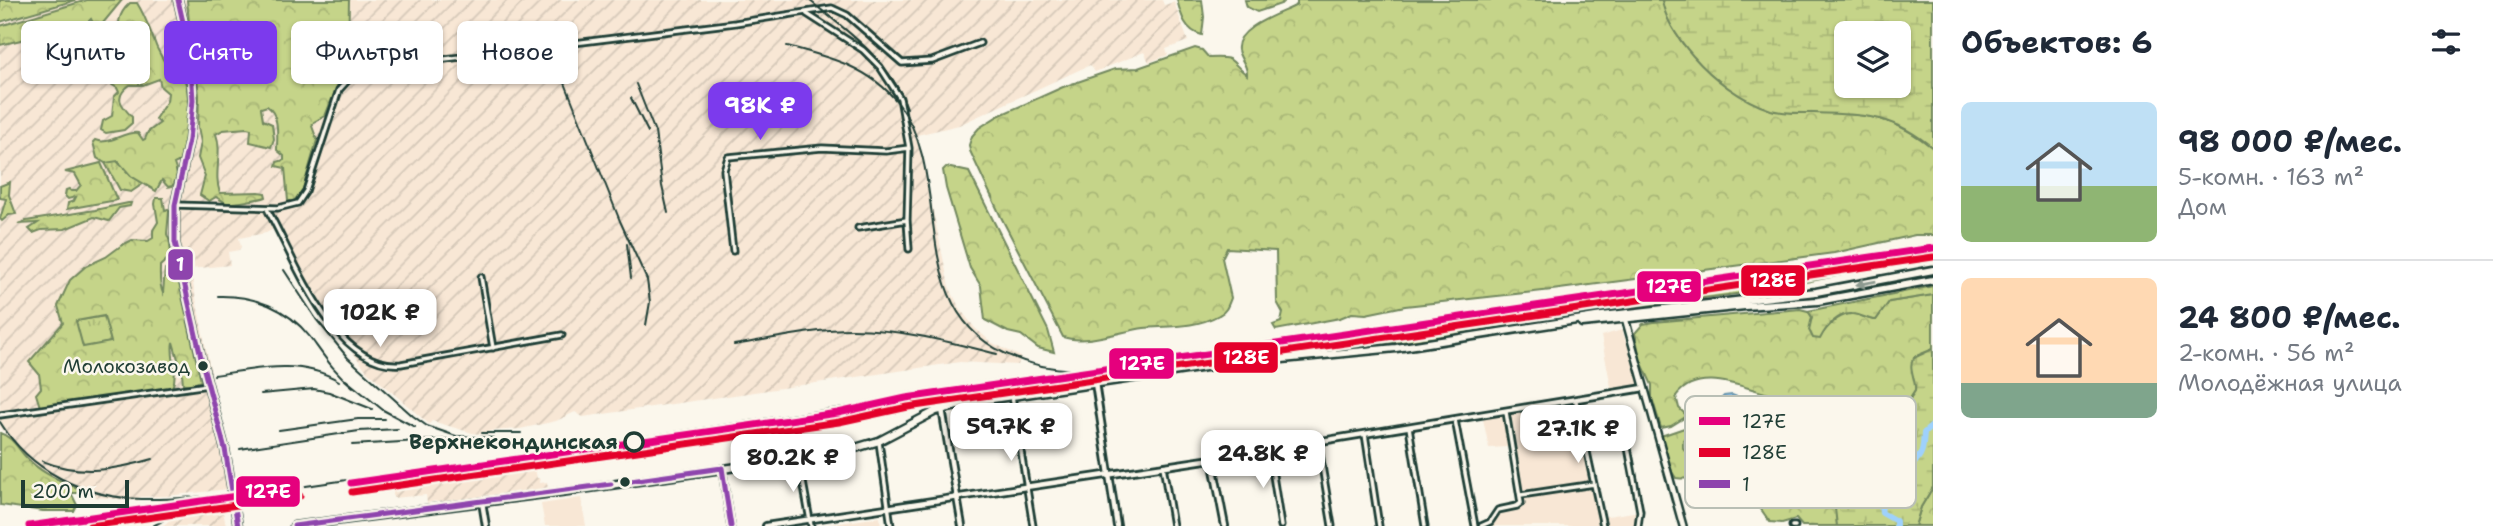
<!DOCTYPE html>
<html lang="ru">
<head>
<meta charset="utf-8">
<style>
	:root { --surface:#fff; --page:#f6f6f7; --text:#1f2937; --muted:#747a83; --line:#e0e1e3; --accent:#7c3aed }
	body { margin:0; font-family:"Shantell Sans",sans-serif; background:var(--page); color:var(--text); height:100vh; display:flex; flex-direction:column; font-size:26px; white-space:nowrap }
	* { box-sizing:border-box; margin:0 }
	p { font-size:23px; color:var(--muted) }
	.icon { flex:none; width:38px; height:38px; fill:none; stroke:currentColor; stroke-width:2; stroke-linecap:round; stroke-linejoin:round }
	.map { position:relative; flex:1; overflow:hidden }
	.panel { display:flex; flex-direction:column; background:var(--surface); width:560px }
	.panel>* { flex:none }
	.banner { position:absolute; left:21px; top:21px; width:665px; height:63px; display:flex; gap:14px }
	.buttons { position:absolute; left:1834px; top:21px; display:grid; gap:14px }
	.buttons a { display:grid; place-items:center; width:77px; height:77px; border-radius:10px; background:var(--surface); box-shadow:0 2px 5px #0004; font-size:35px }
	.scale { position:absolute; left:21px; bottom:18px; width:108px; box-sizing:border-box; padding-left:7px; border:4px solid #1f3d34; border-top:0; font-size:19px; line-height:24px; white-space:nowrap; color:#1f3d34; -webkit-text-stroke:5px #fbf7ec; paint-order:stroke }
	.price { position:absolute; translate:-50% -60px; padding:0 16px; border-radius:14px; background:#fff; color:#222; font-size:23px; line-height:46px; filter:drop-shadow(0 2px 4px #0008) }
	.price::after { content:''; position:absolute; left:50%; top:42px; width:21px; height:16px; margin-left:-10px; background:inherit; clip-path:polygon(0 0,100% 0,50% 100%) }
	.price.current { background:var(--accent); color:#fff }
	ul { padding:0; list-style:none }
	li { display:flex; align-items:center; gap:21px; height:175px; padding:0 28px }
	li+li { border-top:2px solid var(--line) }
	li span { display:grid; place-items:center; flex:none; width:196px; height:140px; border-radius:10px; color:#555 }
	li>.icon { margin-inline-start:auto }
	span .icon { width:84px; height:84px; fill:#fffc; stroke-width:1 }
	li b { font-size:30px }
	h2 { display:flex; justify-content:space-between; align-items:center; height:84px; padding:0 28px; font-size:30px }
	.chip { padding:0 24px; border-radius:10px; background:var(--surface); box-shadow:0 2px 5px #0004; font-size:24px; line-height:63px }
	.chip.current { background:var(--accent); color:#fff }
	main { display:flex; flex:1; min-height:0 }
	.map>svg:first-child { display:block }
</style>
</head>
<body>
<main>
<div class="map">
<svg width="1933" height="526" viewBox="0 0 1933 526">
	<defs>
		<pattern id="industrial-furrows" width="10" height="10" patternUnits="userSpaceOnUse" patternTransform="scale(1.75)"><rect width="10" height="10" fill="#f8e7d5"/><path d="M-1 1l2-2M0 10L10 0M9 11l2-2" fill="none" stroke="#d4c7b7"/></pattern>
		<pattern id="grass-tufts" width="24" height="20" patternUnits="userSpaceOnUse" patternTransform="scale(1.75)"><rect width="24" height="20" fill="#c5d489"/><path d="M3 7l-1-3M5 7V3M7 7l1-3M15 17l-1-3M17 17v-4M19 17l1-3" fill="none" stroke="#a9b777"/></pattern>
		<pattern id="forest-crowns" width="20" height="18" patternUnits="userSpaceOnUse" patternTransform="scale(1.75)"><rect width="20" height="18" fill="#c5d489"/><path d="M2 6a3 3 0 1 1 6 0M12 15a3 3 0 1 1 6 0" fill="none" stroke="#a9b777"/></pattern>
		<pattern id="wetland-marsh" width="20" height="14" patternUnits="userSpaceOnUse" patternTransform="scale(1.75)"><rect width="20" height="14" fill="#c5d489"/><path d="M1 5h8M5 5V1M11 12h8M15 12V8" fill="none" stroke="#a9b777"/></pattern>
		<pattern id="water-rules" width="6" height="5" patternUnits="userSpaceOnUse" patternTransform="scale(1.75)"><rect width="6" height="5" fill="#9ed1fc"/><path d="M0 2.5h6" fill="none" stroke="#88b4d9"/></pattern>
	</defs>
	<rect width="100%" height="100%" fill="#fbf7ec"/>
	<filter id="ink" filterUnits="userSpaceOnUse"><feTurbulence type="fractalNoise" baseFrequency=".0143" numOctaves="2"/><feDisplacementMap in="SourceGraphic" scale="14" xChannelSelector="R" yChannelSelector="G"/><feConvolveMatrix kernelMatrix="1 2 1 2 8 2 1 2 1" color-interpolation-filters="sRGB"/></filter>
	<g filter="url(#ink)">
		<path fill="#f8e7d5" d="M 1622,330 L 1635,368 L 1639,386 L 1612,392 L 1601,336 Z
			M 1533,411 L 1541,446 L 1584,440 L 1601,517 L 1640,511 L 1638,526 L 1481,526 L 1488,524 L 1497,511 L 1519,504 L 1512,452 L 1507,447 L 1489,448 L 1483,419 Z
			M 581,498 L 586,526 L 545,526 L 541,504 Z
			M 880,517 L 881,526 L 819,526 Z"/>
		<path fill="url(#industrial-furrows)" d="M 78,0 L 1162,0 L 1164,5 L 1174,2 L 1188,41 L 1166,49 L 1168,55 L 1149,62 L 1144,52 L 1095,72 L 1090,65 L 959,125 L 917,135 L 949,286 L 960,309 L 975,328 L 991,342 L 1021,357 L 1018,365 L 960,362 L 583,417 L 575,412 L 556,421 L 520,429 L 489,431 L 488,435 L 472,433 L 432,421 L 429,424 L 367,371 L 311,299 L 274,229 L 266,233 L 239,238 L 241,247 L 239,250 L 228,252 L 230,265 L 190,269 L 215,393 L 209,395 L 222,443 L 229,489 L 166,496 L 139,497 L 138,501 L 84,496 L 49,480 L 32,468 L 0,426 L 0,23 Z
			M 535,469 L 537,478 L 539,478 L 540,483 L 547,482 L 548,489 L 437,503 L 436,501 L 427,503 L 426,495 L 393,498 L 393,486 L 425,483 L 425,480 Z
			M 223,511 L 226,526 L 162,526 L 168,522 Z"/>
		<path fill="url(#grass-tufts)" stroke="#72885e" stroke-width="2" d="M 116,160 L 131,176 L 144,183 L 131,192 L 120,190 L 105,163 Z
			M 105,316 L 111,342 L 83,348 L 75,321 Z"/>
		<path fill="url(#forest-crowns)" stroke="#72885e" stroke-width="2" fill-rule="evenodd" d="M 0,0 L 76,0 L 0,22 Z
			M 87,0 L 122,0 L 94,34 L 88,32 L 93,23 L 91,19 L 84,26 L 76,24 L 63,30 L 0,45 L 0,26 Z
			M 187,0 L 349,0 L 348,59 L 325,116 L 314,122 L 312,126 L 317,140 L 303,189 L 294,201 L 288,201 L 285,168 L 276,166 L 277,162 L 284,160 L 284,156 L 277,150 C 277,136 280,115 267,106 L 261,108 L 263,120 L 272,124 L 274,139 L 271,147 L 250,142 L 251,129 L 247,128 L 223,130 L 216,134 C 223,152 213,174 220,193 L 259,192 L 265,193 L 266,197 C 261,199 231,204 226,203 C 223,201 220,199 216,197 L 209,201 L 200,195 L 205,176 L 198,158 L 201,142 L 198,127 L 199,95 L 196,67 L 198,52 L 189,23 Z
			M 1177,0 L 1202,0 L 1204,17 L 1202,35 C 1185,31 1181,15 1177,0 Z
			M 1245,0 L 1285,0 L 1281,4 L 1257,12 L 1247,7 Z
			M 1297,0 L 1662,0 L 1672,27 L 1683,44 L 1844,114 C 1879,115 1905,125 1933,148 L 1933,235 L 1915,235 L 1834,253 L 1552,290 L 1405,306 L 1366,314 L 1352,313 L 1340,318 L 1276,330 L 1273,325 L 1281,322 L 1283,313 L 1277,302 L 1276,251 L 1227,248 L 1222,258 L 1231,298 C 1228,306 1226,312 1219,315 C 1196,328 1170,326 1144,328 C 1122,331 1085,345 1063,337 L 1001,217 L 970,151 L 969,145 L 972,136 L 979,128 L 998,116 L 1063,87 L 1115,69 L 1138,68 L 1195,48 L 1202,50 L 1209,58 C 1237,57 1227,59 1247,75 C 1248,65 1240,60 1238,50 C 1235,27 1280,14 1297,5 Z
			M 130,3 L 137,3 C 145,15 150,30 155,43 C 158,53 166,62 170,73 L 174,74 L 175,65 L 180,66 C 193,95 190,131 180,161 L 174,164 C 177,172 179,178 172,186 L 168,187 L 162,180 L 156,191 L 131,176 L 118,161 L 105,163 L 97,158 L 93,142 L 95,140 C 109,146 123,131 138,133 L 143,140 L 145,139 L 148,132 L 160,123 L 155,119 L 167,101 L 168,93 L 161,87 L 159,79 L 143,85 L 130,85 C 113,97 121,105 132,117 L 132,123 L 124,130 L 106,133 L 101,130 L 103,121 L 112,116 L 114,97 L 119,92 L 117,88 L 106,81 L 109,69 L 98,71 L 95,66 L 95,60 L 101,57 L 105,62 L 108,61 L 114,48 L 118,51 L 113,57 L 116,60 L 131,42 L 147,31 L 136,31 L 130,40 L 123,39 C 116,25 118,14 130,3 Z
			M 101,163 L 117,200 L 67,209 L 68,203 L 74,201 L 76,197 L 68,199 L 65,196 L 66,190 L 69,189 L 71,191 L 76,191 L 81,185 L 75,174 L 65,172 Z
			M 946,167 L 969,172 L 1048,330 L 1054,352 L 1038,348 L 1021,335 L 1008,332 L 985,320 L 981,286 L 970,268 L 946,188 L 943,170 Z
			M 10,182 L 9,195 L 16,214 L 9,215 L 2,221 L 0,219 L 6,199 L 0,198 L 0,186 Z
			M 156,198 L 163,198 L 165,210 L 168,209 L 169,211 L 167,234 L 170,242 L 171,256 L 160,266 C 160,276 159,285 163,293 L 165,269 L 172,264 L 180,287 L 201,381 L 191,385 L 183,384 L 182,373 L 173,342 C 170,356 179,372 172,388 L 40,407 L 36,394 L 41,388 L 39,374 L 29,362 L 63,323 L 58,306 L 70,280 L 86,266 L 106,257 L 122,245 L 132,240 L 148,241 L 153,238 L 153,230 L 158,222 L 155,204 ZM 104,316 L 111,342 L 83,347 L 76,321 Z
			M 128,203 L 131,203 L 130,206 L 119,208 L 109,221 L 94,217 L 65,229 L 41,230 L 33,233 L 29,229 L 38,223 L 18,224 L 26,221 L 95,210 Z
			M 1899,260 L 1902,262 L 1898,264 L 1760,291 L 1617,309 L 1422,340 L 1265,356 L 1250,355 L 1249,353 Z
			M 1933,295 L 1933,349 L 1914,357 L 1916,383 L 1915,391 L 1887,434 L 1882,436 L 1857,431 L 1835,491 L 1837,526 L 1802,526 L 1796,519 L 1782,523 L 1770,522 L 1760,508 L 1760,505 L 1768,501 L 1727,499 C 1709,463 1708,482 1676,478 L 1672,472 L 1661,436 L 1687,427 L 1689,432 L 1683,440 L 1683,448 C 1688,453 1695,455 1701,460 C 1715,469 1719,480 1739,477 C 1747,476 1752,471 1760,473 C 1787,478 1826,484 1832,447 C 1834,439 1830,428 1830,420 C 1815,414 1791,412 1782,397 C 1751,392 1700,363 1676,396 L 1679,408 L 1687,416 L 1671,426 L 1661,428 L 1652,398 L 1652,385 L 1640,359 L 1635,333 L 1643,324 L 1654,322 L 1800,309 L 1808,311 L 1812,317 L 1811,325 L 1823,333 C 1830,324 1840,313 1853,314 C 1861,314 1867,320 1876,320 L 1889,302 Z
			M 0,433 C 11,436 17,447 25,456 C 43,476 65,482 89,493 L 71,493 L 77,505 L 74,511 L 43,511 L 0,505 Z
			M 1933,487 L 1933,526 L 1915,526 L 1921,507 Z"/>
		<path fill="url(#wetland-marsh)" stroke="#72885e" stroke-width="2" fill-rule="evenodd" d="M 1662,0 L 1933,0 L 1933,148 C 1891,113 1865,115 1814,113 C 1800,113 1785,114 1771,110 C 1742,101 1712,78 1693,56 C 1680,41 1665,20 1662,0 ZM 1899,33 L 1899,86 L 1846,86 L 1846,33 Z
			M 1933,286 L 1933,295 L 1889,302 L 1876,320 C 1867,320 1861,314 1852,314 C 1837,313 1826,327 1820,339 L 1813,338 L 1809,330 L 1812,317 L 1808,311 Z
			M 1933,349 L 1933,487 L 1921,507 L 1915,526 L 1837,526 L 1832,482 L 1857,431 L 1881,436 L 1887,434 L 1915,391 C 1917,381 1905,363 1916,357 C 1921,354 1928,352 1933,349 Z"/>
		<path fill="url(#water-rules)" stroke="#6b96ac" stroke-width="2" d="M 1732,395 L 1819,430 C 1828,437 1827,450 1822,459 L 1811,468 L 1790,470 L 1718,451 C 1702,431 1719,423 1718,402 L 1724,396 Z"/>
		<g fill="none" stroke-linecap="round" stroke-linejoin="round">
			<path stroke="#527884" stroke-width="2" d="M 1728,403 L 1741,405 L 1815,437 L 1819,444 L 1816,455 C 1799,472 1744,453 1723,446 L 1718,440 L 1718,431 Z
				M 1738,414 L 1808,443 L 1809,450 C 1793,461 1748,443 1728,438 L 1726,433 L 1734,415 Z"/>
			<path stroke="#6b96ac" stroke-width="2" d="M 1829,435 L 1836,434 L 1875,442 L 1898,450 L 1905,472"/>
			<path stroke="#9ed1fc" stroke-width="6" d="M 1896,526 L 1896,521 L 1882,513 C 1877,493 1912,471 1920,455 C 1924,448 1923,441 1924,433 L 1933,425"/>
			<g stroke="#1f3d34" stroke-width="9">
				<path id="minor" d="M 807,14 L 863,50 L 880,67 L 900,98 L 909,148 L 907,220 L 909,249
					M 175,205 L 278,208 L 298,203 L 306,191 L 339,90 L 349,79 L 366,72 L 445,59 L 735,23 L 832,8 L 847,15 L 902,63 L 932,61 L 980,43
					M 267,209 C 294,256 333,370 401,364 L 562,335
					M 858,228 L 907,220
					M 733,251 L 724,170 L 728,157 L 822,148 L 886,151 L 909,148
					M 481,277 L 493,348
					M 1012,396 L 1033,526
					M 1576,401 L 1603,526
					M 0,415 L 208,385
					M 1455,420 L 1475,526
					M 1409,427 L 1425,526
					M 1625,432 L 1640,511 L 1638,526
					M 1365,434 L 1379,526
					M 879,442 L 891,526
					M 1318,442 L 1332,526
					M 1269,450 L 1281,526
					M 799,460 L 811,526
					M 1163,466 L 1173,526
					M 1521,495 L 1594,484
					M 1481,526 L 1490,522 L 1498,510 L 1517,506 L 1521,503 L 1506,412
					M 1792,526 L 1795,526"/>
			</g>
			<g stroke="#1f3d34" stroke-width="10">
				<path id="tertiary" d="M 1095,383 L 1117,526
					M 942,409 L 962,526
					M 1212,459 L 1225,526
					M 482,502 L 486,526
					M 766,526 L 1212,459 L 1644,388"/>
			</g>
			<g stroke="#1f3d34" stroke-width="10">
				<path id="secondary" d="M 1625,318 L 1683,526
					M 722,468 L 731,526"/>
			</g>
			<g stroke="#1f3d34" stroke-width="11">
				<path id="primary" d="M 178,0 L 190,53 L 193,100 L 189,140 L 175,205 L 175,242 L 203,366 L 225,449 L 238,526
					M 1582,323 L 1745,306 L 1818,301 L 1933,280
					M 294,526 L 568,491 L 842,452 L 879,441 L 936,411 L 979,401 L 1219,365 L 1396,348 L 1602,316 L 1816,292 L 1933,270"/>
			</g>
			<use href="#minor" stroke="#fbf7ec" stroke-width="3.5"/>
			<use href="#tertiary" stroke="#fbf7ec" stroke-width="4.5"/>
			<use href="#secondary" stroke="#fbf7ec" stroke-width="5"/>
			<use href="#primary" stroke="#fbf7ec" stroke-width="6"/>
			<path stroke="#1f3d34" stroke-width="2" d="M 809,0 C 847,31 890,60 907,108
				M 787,46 C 829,57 870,67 898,103 C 955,176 904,305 1004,353 C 1031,366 1056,371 1086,369
				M 559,68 L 620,221 L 647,280 L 650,302 L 646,325
				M 636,84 L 655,132 L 662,186 L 668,213
				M 631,98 L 648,132
				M 627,244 L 631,278
				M 284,270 L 316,319 L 348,358 L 413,416 L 427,426 L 456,436 L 494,438
				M 218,296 C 254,295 287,308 310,337 C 324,356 334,372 353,387
				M 734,345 C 773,339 813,329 852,329 C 901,329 950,342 997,354
				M 214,375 C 256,369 300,358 339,381
				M 346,380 L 383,410 L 415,427
				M 261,394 L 314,389 L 329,392 L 372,409
				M 0,422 C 30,471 85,498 142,499 C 170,500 197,496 224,495
				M 279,430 L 358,419 L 385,419
				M 482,433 L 521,433
				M 352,445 L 451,439
				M 681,447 L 820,428 L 867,409
				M 240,449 L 359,431 L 398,429
				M 42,461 C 80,476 115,470 153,459
				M 409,479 L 559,464
				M 299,487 L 906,398
				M 153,526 L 182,510 L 207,503"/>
			<g stroke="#fbf7ec" stroke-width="10">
				<path id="bus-1" d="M 178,0 L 190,53 L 193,100 L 189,140 L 175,205 L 175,242 L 203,366 L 225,449 L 238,526
					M 722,468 L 731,526
					M 624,482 L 722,468
					M 294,526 L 611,484"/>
			</g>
			<use href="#bus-1" stroke="#8e44ad" stroke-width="5"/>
			<g stroke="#fbf7ec" stroke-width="12">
				<path id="rail-1" d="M 351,483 L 838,413 L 906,398 L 1933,248
					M 29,526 L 299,487"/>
			</g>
			<g stroke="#fbf7ec" stroke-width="12">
				<path id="rail-2" d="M 352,492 L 839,422 L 908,407 L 1933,257
					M 90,526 L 300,496"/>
			</g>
			<use href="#rail-1" stroke="#e5007d" stroke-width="7"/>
			<use href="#rail-2" stroke="#e4002b" stroke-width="7"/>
		</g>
		<defs><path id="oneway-solid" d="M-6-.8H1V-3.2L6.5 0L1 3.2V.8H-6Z" transform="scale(1.75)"/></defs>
		<use fill="#8d9a90" href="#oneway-solid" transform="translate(1866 283) rotate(170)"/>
	</g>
	<g fill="#1f3d34" stroke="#fbf7ec" stroke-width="2.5">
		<circle cx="203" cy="366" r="6"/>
		<circle cx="625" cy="482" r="6"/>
	</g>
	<circle fill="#fbf7ec" stroke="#1f3d34" stroke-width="3.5" cx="634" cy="442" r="9"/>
	<g text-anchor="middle" stroke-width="5" stroke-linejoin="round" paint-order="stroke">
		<g font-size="19" fill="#1f3d34" stroke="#fbf7ec" text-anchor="end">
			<text x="190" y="373">Молокозавод</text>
		</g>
		<g font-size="21" font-weight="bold" fill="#1f3d34" stroke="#fbf7ec" text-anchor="end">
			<text x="618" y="449">Верхнекондинская</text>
		</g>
	</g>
	<rect x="1685" y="396" width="231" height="112" rx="10" fill="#fbf7ec" stroke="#b9bfb5" stroke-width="2"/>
	<rect x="1699" y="417" width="31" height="8" fill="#e5007d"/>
	<rect x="1699" y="448" width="31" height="9" fill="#e4002b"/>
	<rect x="1699" y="480" width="31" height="8" fill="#8e44ad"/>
	<g font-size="19" fill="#1f3d34">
		<text x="1742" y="428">127Е</text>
		<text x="1742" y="459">128Е</text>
		<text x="1742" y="491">1</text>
	</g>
	<g stroke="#fbf7ec" stroke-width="2.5">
		<rect x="167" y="248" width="27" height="33" rx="7" fill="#8e44ad"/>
		<rect x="1740" y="264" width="66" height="33" rx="7" fill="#e4002b"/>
		<rect x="1636" y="270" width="66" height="33" rx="7" fill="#e5007d"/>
		<rect x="1213" y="341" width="66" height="33" rx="7" fill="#e4002b"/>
		<rect x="1108" y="347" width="67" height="33" rx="7" fill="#e5007d"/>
		<rect x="235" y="475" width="66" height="33" rx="7" fill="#e5007d"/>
	</g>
	<g font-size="19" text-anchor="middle" font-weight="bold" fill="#fff">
		<text x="180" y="271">1</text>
		<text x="1773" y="287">128Е</text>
		<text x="1669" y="293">127Е</text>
		<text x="1246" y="364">128Е</text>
		<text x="1142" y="370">127Е</text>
		<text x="268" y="498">127Е</text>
	</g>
</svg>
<div class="buttons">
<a><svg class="icon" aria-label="layers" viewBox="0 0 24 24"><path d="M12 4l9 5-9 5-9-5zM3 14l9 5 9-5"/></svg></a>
</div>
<div class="scale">200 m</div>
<b class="price current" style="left:760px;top:142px">98K ₽</b>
<b class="price" style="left:380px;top:349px">102K ₽</b>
<b class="price" style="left:1011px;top:463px">59.7K ₽</b>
<b class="price" style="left:1578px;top:465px">27.1K ₽</b>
<b class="price" style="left:1263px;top:490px">24.8K ₽</b>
<b class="price" style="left:793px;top:494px">80.2K ₽</b>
<div class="banner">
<a class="chip">Купить</a>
<a class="chip current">Снять</a>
<a class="chip">Фильтры</a>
<a class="chip">Новое</a>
</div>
</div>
<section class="panel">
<h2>Объектов: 6<svg class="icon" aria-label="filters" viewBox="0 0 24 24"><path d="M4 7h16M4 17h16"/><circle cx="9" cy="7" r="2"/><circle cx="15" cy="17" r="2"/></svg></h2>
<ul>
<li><span style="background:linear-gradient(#bfe0f5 60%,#8fb573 0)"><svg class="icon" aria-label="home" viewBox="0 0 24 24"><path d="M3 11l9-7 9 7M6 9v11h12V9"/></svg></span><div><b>98 000 ₽/мес.</b><p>5-комн. · 163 m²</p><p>Дом</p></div></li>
<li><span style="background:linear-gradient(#ffd9b3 75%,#7fa58c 0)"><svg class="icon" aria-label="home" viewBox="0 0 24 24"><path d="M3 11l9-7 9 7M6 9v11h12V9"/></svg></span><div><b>24 800 ₽/мес.</b><p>2-комн. · 56 m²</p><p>Молодёжная улица</p></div></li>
</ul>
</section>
</main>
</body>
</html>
